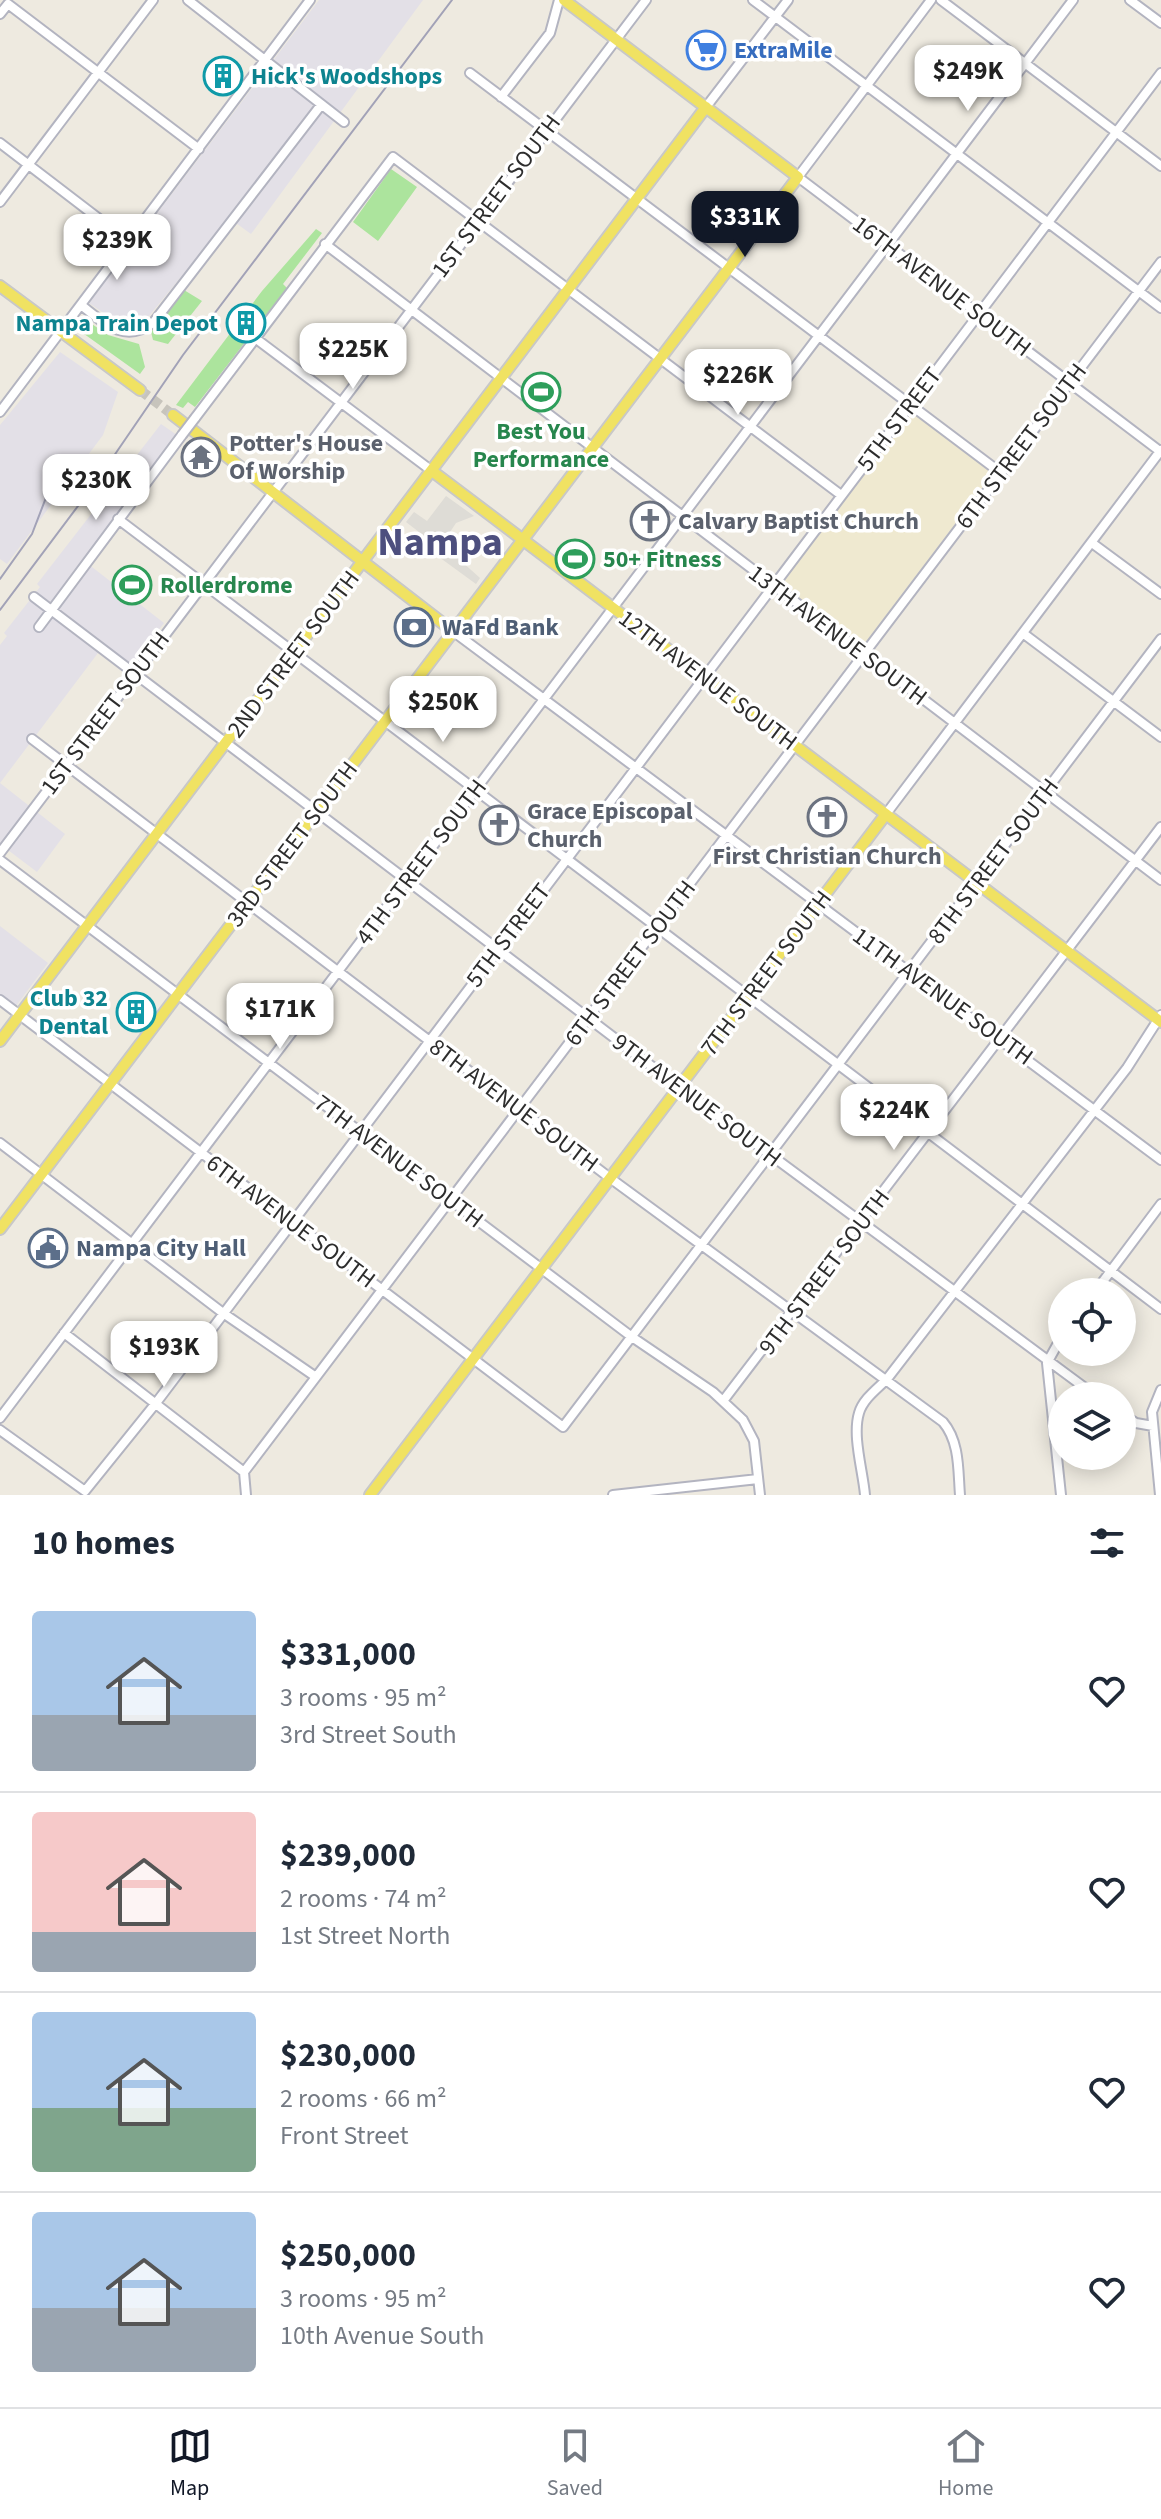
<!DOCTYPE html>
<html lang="en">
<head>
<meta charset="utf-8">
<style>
	:root { --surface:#fff; --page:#f2f2f3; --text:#1f2937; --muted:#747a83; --line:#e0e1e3; --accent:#111827 }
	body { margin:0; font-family:"Source Sans 3",sans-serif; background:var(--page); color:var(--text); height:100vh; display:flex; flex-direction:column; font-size:30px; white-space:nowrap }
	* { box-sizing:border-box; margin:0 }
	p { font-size:26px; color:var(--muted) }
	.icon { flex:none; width:44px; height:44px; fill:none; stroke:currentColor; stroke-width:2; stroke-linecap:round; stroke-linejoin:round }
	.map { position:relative; height:1495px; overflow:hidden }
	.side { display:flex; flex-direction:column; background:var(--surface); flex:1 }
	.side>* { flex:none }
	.tools { position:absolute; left:1048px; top:1278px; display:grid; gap:16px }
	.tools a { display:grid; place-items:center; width:88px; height:88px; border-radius:50%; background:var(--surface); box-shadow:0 4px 20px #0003; font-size:40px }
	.price { position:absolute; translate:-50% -68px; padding:0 18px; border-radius:16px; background:#fff; color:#222; font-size:26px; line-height:52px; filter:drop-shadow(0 2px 4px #0008) }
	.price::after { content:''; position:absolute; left:50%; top:48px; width:24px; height:18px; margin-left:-12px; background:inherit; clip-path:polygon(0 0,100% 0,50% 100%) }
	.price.current { background:var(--accent); color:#fff }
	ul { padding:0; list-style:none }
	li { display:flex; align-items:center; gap:24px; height:200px; padding:0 32px }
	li+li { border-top:2px solid var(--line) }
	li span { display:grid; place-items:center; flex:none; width:224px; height:160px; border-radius:8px; color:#555 }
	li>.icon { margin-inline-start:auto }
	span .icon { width:96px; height:96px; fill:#fffc; stroke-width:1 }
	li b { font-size:34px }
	h2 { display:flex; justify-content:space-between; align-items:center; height:96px; padding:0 32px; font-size:34px }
	.dock { display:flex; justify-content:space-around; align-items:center; height:112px; border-top:2px solid var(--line); background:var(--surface); font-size:22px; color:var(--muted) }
	.dock a { display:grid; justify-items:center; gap:4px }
	.dock .current { color:var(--accent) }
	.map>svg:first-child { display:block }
</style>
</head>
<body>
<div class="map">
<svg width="1161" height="1495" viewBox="0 0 1161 1495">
	<rect width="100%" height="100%" fill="#eeeae0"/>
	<path fill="#e3e0e7" d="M 319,0 L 423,0 L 251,234 L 229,218 L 145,321 L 122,326 L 89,303 Z
		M 60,352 L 118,392 L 103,435 L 7,564 L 0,559 L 0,425 Z
		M 161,424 L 177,435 L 83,560 L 164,623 L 132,665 L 104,645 L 0,783 L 65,834 L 37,872 L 0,844 L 0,645 L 7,636 L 4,633 L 40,587 L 37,584 Z
		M 0,926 L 48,963 L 16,1006 L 0,994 Z"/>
	<path fill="#efe9d0" d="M 912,412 L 993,474 L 862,647 L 781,585 Z"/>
	<path fill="#ace49d" d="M 391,169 L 417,187 L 378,241 L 353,222 Z
		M 316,229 L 322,233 L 283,284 L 287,288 L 195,407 L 188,402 L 183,408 L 176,405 L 262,291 Z
		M 184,290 L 202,301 L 168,344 L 153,340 L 151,332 Z
		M 86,320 L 108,335 L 139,344 L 145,367 L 140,374 L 80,331 L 80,322 Z"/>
	<path fill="#dedcd6" d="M 446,496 L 474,516 L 456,523 L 442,544 L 480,578 L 476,584 L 428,549 L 432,542 L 406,522 L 414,512 L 427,521 Z"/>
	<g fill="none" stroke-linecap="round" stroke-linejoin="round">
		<path stroke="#c7c4bc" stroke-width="10" stroke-dasharray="10 5" stroke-linecap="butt" d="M 140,390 L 173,415"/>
		<g stroke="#b3b4c0" stroke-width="12">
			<path id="minor" d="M 188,0 L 344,122
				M 753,0 L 1161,308
				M 931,0 L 798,177 L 1161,452
				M 941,0 L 1161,166
				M 1130,0 L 1161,23
				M 0,14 L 8,4 L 199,149
				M 470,73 L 1001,473
				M 501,97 L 550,33 L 559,0
				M 706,107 L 788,0
				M 0,143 L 128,241
				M 0,202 L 153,0
				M 325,244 L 1161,880
				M 81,305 C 104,323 124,344 153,323 L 321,105
				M 255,338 L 432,471
				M 0,412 L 310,0
				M 195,418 L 393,157 L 841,495
				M 118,519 L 1161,1309
				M 1092,543 L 1161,594
				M 34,597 L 679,1087 L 1096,1396
				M 39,627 L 182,435
				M 454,632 L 1161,1160
				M 1024,634 L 1161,737
				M 32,739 L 610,1178 L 943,1422 C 960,1442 958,1471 960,1495
				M 886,814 L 1161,450
				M 0,853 L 646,0
				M 0,860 L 632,1337 L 713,1392 L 743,1420 L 754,1441 L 760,1495
				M 0,1000 L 563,1427 L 1161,639
				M 0,1143 L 223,1313 L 316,1377
				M 1095,1292 L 1161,1204
				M 64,1333 L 244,1472
				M 723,1401 L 1161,827
				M 1122,1414 L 1136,1423 L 1153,1426
				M 0,1418 L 1073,0
				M 0,1430 L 85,1491
				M 244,1472 L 1161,262
				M 244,1472 L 246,1495
				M 85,1491 L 156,1403 L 1161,73
				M 613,1495 L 758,1479
				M 865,1495 C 863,1471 852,1436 859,1413 C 863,1399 877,1389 887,1379 L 1127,1068 L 1161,1015
				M 1061,1495 L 1047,1363 L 1062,1336
				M 1160,1495 L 1152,1412 L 1161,1390"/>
		</g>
		<g stroke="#c8c8c8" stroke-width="14">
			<path id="major" d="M 0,286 L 140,390
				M 173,415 L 454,632
				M 432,471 L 1161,1022
				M 0,1041 L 706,107
				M 0,1229 L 798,177 L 564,0
				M 370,1495 L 886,814"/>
		</g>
		<use href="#minor" stroke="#fff" stroke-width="8"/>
		<use href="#major" stroke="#f0e262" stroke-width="10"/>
		<path stroke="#a2a2b7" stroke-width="2" d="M 0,579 L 32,534 L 47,495
			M 0,610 L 96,482 L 183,355 L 452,0"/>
		<g stroke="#b3b4c0" stroke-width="12" stroke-linecap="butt">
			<path id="minor-bridge" d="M 182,435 L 195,418"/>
		</g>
		<use href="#minor-bridge" stroke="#fff" stroke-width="8"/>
	</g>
	<defs>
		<g id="supermarket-ring" transform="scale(2)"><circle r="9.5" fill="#fff" stroke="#3f7fe0" stroke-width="1.5"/><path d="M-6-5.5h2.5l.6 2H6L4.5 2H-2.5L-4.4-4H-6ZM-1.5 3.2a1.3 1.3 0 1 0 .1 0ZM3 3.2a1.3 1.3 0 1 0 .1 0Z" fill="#3f7fe0"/></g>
		<g id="building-ring" transform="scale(2)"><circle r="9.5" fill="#fff" stroke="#0f9aa8" stroke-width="1.5"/><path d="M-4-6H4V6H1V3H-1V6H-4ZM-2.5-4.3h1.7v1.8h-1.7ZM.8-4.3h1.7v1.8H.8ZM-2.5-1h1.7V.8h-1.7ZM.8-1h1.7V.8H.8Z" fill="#0f9aa8"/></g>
		<g id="stadium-ring" transform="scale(2)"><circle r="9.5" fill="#fff" stroke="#2e9e5b" stroke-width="1.5"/><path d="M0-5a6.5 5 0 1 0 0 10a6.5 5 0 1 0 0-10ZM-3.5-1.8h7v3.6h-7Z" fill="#2e9e5b"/></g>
		<g id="temple-ring" transform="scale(2)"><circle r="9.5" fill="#fff" stroke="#6b7280" stroke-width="1.5"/><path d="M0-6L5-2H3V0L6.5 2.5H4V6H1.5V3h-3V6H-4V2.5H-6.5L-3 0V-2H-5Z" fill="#6b7280"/></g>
		<g id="church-ring" transform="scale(2)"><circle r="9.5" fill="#fff" stroke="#6b7280" stroke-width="1.5"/><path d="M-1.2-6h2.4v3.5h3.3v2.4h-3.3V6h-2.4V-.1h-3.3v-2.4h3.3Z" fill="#6b7280"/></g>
		<g id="bank-ring" transform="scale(2)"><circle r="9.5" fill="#fff" stroke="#5c6f8a" stroke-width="1.5"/><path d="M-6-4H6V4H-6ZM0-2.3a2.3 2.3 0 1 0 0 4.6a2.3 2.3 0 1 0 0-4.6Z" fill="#5c6f8a"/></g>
		<g id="civic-ring" transform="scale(2)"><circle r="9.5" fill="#fff" stroke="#5c6f8a" stroke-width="1.5"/><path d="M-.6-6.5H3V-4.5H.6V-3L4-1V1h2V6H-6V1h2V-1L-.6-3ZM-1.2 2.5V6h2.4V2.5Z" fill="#5c6f8a"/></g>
	</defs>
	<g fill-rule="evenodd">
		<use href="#supermarket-ring" x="706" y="50"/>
		<use href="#building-ring" x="223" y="76"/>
		<use href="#building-ring" x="246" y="323"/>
		<use href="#stadium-ring" x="541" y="392"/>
		<use href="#temple-ring" x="201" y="457"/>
		<use href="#church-ring" x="650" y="521"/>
		<use href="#stadium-ring" x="575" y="559"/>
		<use href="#stadium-ring" x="132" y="585"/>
		<use href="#bank-ring" x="414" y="627"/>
		<use href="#church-ring" x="827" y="817"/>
		<use href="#church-ring" x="499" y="825"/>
		<use href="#building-ring" x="136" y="1012"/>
		<use href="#civic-ring" x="48" y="1248"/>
	</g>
	<g text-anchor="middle" stroke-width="7" stroke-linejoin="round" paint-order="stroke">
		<g font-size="24" font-weight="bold" fill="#366cbe" stroke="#fff" text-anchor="start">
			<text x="734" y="58">ExtraMile</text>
		</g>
		<g font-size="24" font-weight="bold" fill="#0d838f" stroke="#fff" text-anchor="end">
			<text x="251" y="84" text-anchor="start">Hick's Woodshops</text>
			<text x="218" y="331">Nampa Train Depot</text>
			<text x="108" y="1006">Club 32<tspan x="108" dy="28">Dental</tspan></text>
		</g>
		<g font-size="24" fill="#2d2d2d" stroke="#fff">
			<text transform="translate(496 196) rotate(-53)" y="8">1ST STREET SOUTH</text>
			<text transform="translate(942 286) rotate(37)" y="8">16TH AVENUE SOUTH</text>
			<text transform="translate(899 419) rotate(-53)" y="8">5TH STREET</text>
			<text transform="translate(1021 446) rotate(-53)" y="8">6TH STREET SOUTH</text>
			<text transform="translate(838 635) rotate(37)" y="8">13TH AVENUE SOUTH</text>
			<text transform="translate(293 654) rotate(-53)" y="8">2ND STREET SOUTH</text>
			<text transform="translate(708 680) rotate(37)" y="8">12TH AVENUE SOUTH</text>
			<text transform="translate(105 713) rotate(-53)" y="8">1ST STREET SOUTH</text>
			<text transform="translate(292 844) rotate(-53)" y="8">3RD STREET SOUTH</text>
			<text transform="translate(993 861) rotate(-53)" y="8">8TH STREET SOUTH</text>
			<text transform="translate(421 862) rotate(-53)" y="8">4TH STREET SOUTH</text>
			<text transform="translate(508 935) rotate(-53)" y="8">5TH STREET</text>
			<text transform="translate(630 963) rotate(-53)" y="8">6TH STREET SOUTH</text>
			<text transform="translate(766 973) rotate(-53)" y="8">7TH STREET SOUTH</text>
			<text transform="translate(943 996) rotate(36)" y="8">11TH AVENUE SOUTH</text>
			<text transform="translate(697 1100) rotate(37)" y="8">9TH AVENUE SOUTH</text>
			<text transform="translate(514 1105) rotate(37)" y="8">8TH AVENUE SOUTH</text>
			<text transform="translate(399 1161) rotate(37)" y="8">7TH AVENUE SOUTH</text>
			<text transform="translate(291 1221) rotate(37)" y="8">6TH AVENUE SOUTH</text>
			<text transform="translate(824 1272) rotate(-53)" y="8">9TH STREET SOUTH</text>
		</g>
		<g font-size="24" font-weight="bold" fill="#27864d" stroke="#fff" text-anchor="start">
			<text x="541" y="439" text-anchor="middle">Best You<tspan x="541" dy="28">Performance</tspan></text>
			<text x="603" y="567">50+ Fitness</text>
			<text x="160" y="593">Rollerdrome</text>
		</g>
		<g font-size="24" font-weight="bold" fill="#5b616d" stroke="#fff" text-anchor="start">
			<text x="229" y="451">Potter's House<tspan x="229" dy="28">Of Worship</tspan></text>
			<text x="678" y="529">Calvary Baptist Church</text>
			<text x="527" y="819">Grace Episcopal<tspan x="527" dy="28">Church</tspan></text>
			<text x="827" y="864" text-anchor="middle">First Christian Church</text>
		</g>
		<g font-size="24" font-weight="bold" fill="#4e5e75" stroke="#fff" text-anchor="start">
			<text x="442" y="635">WaFd Bank</text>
			<text x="76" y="1256">Nampa City Hall</text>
		</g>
		<g font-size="40" font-weight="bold" fill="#4d4f7e" stroke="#fff">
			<text x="440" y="555">Nampa</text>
		</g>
	</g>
</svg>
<div class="tools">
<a><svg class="icon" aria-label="locate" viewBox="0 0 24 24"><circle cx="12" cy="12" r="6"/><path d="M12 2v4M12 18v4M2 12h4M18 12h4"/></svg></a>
<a><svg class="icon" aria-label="layers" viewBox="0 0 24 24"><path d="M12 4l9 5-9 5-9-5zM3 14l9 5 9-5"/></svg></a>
</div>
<b class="price" style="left:968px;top:113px">$249K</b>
<b class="price current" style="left:745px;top:259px">$331K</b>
<b class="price" style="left:117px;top:282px">$239K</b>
<b class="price" style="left:353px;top:391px">$225K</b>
<b class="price" style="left:738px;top:417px">$226K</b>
<b class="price" style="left:96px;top:522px">$230K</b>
<b class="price" style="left:443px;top:744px">$250K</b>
<b class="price" style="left:280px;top:1051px">$171K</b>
<b class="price" style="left:894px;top:1152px">$224K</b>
<b class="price" style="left:164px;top:1389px">$193K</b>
</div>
<section class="side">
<h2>10 homes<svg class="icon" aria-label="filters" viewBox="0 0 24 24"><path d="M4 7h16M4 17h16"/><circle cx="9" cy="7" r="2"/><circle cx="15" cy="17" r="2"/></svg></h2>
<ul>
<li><span style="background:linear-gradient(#a9c7e8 65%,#9aa5b1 0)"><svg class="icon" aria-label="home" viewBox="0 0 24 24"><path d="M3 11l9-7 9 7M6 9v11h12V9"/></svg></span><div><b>$331,000</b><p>3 rooms · 95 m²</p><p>3rd Street South</p></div><svg class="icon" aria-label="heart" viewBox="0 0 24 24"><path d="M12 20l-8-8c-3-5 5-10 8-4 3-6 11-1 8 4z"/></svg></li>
<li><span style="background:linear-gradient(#f6c9c9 75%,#9aa5b1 0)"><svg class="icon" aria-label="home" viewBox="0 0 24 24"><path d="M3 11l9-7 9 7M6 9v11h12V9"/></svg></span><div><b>$239,000</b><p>2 rooms · 74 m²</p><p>1st Street North</p></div><svg class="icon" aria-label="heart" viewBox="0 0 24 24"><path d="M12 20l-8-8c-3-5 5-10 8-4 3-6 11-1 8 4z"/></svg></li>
<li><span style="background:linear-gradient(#a9c7e8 60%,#7fa58c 0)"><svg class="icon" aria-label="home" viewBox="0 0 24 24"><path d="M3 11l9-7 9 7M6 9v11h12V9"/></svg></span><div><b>$230,000</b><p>2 rooms · 66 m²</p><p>Front Street</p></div><svg class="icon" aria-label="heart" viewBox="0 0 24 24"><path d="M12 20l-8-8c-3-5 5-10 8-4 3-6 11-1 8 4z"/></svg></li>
<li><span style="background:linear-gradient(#a9c7e8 60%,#9aa5b1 0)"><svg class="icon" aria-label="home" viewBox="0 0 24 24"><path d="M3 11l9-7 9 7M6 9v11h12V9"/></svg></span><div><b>$250,000</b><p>3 rooms · 95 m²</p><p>10th Avenue South</p></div><svg class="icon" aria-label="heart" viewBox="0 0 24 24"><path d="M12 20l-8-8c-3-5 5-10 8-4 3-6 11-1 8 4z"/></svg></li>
</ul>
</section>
<nav class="dock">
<a class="current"><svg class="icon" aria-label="map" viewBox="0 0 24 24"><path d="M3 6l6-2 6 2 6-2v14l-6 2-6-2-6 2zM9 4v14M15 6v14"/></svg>Map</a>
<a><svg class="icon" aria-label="saved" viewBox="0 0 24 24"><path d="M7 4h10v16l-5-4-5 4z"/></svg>Saved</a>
<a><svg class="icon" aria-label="home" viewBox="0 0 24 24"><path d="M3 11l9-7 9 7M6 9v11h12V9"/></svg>Home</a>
</nav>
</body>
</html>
